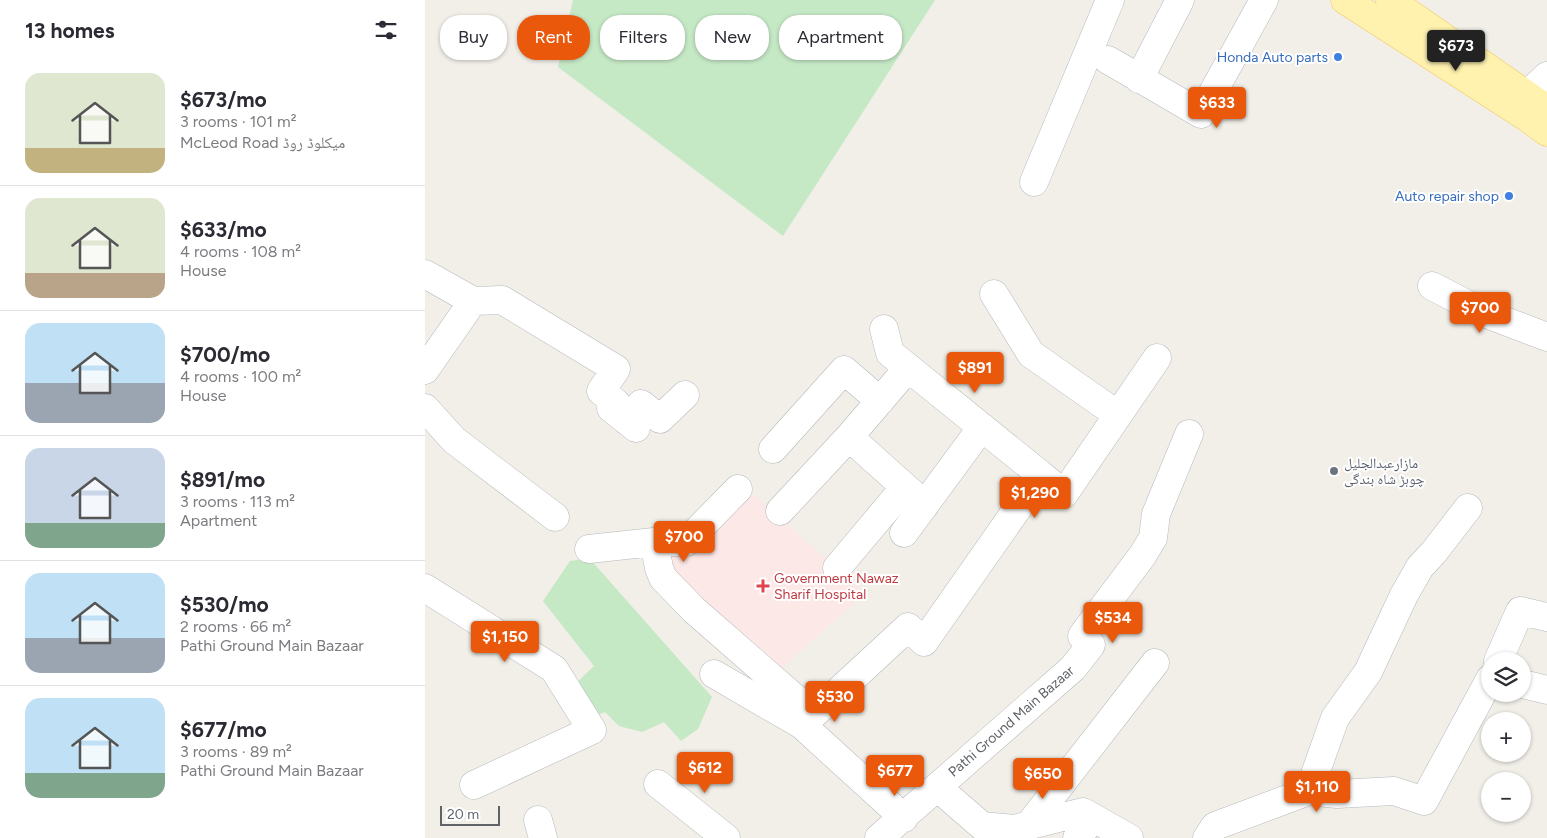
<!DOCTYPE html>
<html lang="en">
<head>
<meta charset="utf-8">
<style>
	:root { --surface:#fff; --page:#f7f7f7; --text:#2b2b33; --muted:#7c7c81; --line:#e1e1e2; --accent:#ea580c }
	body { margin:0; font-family:Figtree,"Noto Naskh Arabic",sans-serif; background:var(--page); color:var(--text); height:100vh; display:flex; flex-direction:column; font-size:19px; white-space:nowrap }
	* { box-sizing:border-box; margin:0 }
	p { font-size:16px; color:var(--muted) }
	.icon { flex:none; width:28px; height:28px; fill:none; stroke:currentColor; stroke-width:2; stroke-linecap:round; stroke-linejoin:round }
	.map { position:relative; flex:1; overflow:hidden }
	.panel { display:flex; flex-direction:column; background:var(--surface); width:425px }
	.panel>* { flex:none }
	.hud { position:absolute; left:15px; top:15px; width:475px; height:45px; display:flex; gap:10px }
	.fabs { position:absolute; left:1056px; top:652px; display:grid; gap:10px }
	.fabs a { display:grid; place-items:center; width:50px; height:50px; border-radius:50%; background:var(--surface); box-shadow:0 1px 4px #0004; font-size:25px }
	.scale { position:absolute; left:15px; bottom:12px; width:60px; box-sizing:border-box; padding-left:5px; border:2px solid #5f6368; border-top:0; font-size:14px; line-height:18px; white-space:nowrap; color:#5f6368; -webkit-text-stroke:4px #fff; paint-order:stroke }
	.price { position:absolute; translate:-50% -42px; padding:0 11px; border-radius:5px; background:var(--accent); color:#fff; font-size:16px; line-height:32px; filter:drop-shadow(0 1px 2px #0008) }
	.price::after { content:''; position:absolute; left:50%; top:30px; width:15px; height:11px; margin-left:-8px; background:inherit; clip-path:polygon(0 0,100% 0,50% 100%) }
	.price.current { background:#222; color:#fff }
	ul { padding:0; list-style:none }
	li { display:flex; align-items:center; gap:15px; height:125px; padding:0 25px }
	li+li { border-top:1px solid var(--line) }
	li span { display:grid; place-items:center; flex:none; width:140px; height:100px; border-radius:15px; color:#555 }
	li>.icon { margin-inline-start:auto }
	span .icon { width:60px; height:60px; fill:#fffc; stroke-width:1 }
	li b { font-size:21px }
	h2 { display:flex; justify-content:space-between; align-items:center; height:60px; padding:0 25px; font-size:21px }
	.tag { padding:0 18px; border-radius:20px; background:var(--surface); box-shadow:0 1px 4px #0004; font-size:18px; line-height:45px }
	.tag.current { background:var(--accent); color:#fff }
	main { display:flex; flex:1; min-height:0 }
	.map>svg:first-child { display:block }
</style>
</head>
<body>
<main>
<section class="panel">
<h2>13 homes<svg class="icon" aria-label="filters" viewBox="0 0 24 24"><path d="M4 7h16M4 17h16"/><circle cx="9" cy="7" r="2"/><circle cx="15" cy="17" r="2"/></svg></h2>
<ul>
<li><span style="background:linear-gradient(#dfe7d0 75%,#c2b280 0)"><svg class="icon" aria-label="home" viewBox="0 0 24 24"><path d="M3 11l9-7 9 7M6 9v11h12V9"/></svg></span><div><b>$673/mo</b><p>3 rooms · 101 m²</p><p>McLeod Road میکلوڈ روڈ</p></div></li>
<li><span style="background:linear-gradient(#dfe7d0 75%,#b9a48a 0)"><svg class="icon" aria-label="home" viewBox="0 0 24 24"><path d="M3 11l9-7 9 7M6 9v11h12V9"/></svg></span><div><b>$633/mo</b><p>4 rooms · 108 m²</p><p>House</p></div></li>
<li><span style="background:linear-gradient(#bfe0f5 60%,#9aa5b1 0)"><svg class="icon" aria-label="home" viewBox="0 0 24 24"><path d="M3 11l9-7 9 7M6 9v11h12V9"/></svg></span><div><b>$700/mo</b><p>4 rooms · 100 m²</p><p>House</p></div></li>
<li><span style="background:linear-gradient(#c9d6e8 75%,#7fa58c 0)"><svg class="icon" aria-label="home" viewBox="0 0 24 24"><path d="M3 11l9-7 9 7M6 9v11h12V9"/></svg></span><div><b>$891/mo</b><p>3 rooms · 113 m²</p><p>Apartment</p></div></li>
<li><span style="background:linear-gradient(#bfe0f5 65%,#9aa5b1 0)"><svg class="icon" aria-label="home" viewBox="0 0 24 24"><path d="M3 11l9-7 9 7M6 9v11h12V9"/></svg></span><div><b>$530/mo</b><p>2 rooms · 66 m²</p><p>Pathi Ground Main Bazaar</p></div></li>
<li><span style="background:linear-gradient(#bfe0f5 75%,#7fa58c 0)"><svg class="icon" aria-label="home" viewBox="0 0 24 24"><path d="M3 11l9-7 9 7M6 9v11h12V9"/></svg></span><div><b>$677/mo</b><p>3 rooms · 89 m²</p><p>Pathi Ground Main Bazaar</p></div></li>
</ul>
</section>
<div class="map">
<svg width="1122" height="838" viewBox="0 0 1122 838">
	<rect width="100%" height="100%" fill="#f1efe8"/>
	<path fill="#fce8e6" d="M 317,485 L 440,593 L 346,678 L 234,568 Z"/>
	<path fill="#c5e8c5" d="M 148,0 L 510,0 L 358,236 L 133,67 Z
		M 164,558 L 287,697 L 273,729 L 256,741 L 239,722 L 217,732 L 194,726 L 180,712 L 161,720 L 143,691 L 169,666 L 118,601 L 145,561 Z"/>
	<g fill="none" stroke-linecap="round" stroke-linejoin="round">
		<g stroke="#b5b8bc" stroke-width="29">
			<path id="minor" d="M 683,60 L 776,114 L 839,0
				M 714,79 L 755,0
				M 1102,95 L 1122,76
				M 609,182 L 685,0
				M 0,274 L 48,301 L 0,370
				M 1007,286 L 1059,313 L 1122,337
				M 569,294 L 606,354 L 693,415
				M 48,301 L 77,300 L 191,369 L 176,391 L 191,403 L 186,408 L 211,428
				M 459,329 L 465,353 L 616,475
				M 483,368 L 424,437 L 500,505
				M 0,408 L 29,440 L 130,517
				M 202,421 L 216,404 L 235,419 L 260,395
				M 348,449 L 419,370 L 455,401
				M 355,511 L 424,437
				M 479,533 L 557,427
				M 229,542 L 234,568 L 238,578 L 269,610 L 388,714
				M 164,549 L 229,542 L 261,542 L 313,489
				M 412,568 L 480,487
				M 0,588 L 129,669 L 167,730 L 49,785
				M 1073,661 L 1095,611 L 1122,617
				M 289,674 L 377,725
				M 1098,684 L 1122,690
				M 233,784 L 301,838
				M 512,787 L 557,826 L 589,829 L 658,812 L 704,838
				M 884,791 L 910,718 L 943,672 L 979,595 L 995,567 L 1009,552 L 1043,508
				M 479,818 L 377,725 L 483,627 L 499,642 L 616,475 L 639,494 L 732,358
				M 113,820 L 118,838
				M 454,838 L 648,668 L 666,645 L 657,636 L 717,556 L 728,538 L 731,514 L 764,434
				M 594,838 L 730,663
				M 652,838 L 668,818
				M 782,838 L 790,826 L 884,791 L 912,794 L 969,791 L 999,801 L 1065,679"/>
		</g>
		<g stroke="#f2c960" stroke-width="29">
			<path id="major" d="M 920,0 L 1103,118 L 1122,132
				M 965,0 L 1122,109"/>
		</g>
		<use href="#minor" stroke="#fff" stroke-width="28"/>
		<use href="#major" stroke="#fff2af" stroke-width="28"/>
	</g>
	<g fill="#3f7fe0" stroke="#fff" stroke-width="2">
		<circle cx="913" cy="57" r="5"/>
		<circle cx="1084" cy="196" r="5"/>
	</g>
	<circle fill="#6b7280" stroke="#fff" stroke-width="2" cx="909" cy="471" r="5"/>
	<path fill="#e0444e" stroke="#fff" stroke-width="2" d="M335.5 578.5h5v5h5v5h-5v5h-5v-5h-5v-5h5z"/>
	<g text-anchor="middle" stroke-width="4" stroke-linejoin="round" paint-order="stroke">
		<g font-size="14" fill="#366cbe" stroke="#fff" text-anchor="end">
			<text x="903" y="62">Honda Auto parts</text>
			<text x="1074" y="201">Auto repair shop</text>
		</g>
		<g font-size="14" fill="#5b616d" stroke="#fff" text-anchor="start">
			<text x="919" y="468">مازارعبدالجلیل<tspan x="919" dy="16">چوہڑ شاہ بندگی</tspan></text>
		</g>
		<g font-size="14" fill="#be3a42" stroke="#fff" text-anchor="start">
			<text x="349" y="583">Government Nawaz<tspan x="349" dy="16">Sharif Hospital</tspan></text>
		</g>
		<g font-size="14" fill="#5f6368" stroke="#fff">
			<text transform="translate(586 721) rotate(-41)" y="5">Pathi Ground Main Bazaar</text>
		</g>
	</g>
</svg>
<div class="fabs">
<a><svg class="icon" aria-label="layers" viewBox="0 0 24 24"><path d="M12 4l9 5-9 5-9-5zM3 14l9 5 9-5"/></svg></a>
<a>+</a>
<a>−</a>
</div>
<div class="scale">20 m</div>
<b class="price current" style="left:1031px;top:72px">$673</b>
<b class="price" style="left:792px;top:129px">$633</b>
<b class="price" style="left:1055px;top:334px">$700</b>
<b class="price" style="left:550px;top:394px">$891</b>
<b class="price" style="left:610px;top:519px">$1,290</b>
<b class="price" style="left:259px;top:563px">$700</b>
<b class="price" style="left:688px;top:644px">$534</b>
<b class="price" style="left:80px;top:663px">$1,150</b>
<b class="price" style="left:410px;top:723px">$530</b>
<b class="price" style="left:280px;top:794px">$612</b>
<b class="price" style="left:470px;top:797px">$677</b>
<b class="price" style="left:618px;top:800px">$650</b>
<b class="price" style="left:892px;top:813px">$1,110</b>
<div class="hud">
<a class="tag">Buy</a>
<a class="tag current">Rent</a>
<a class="tag">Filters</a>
<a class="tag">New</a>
<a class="tag">Apartment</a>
</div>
</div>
</main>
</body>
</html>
